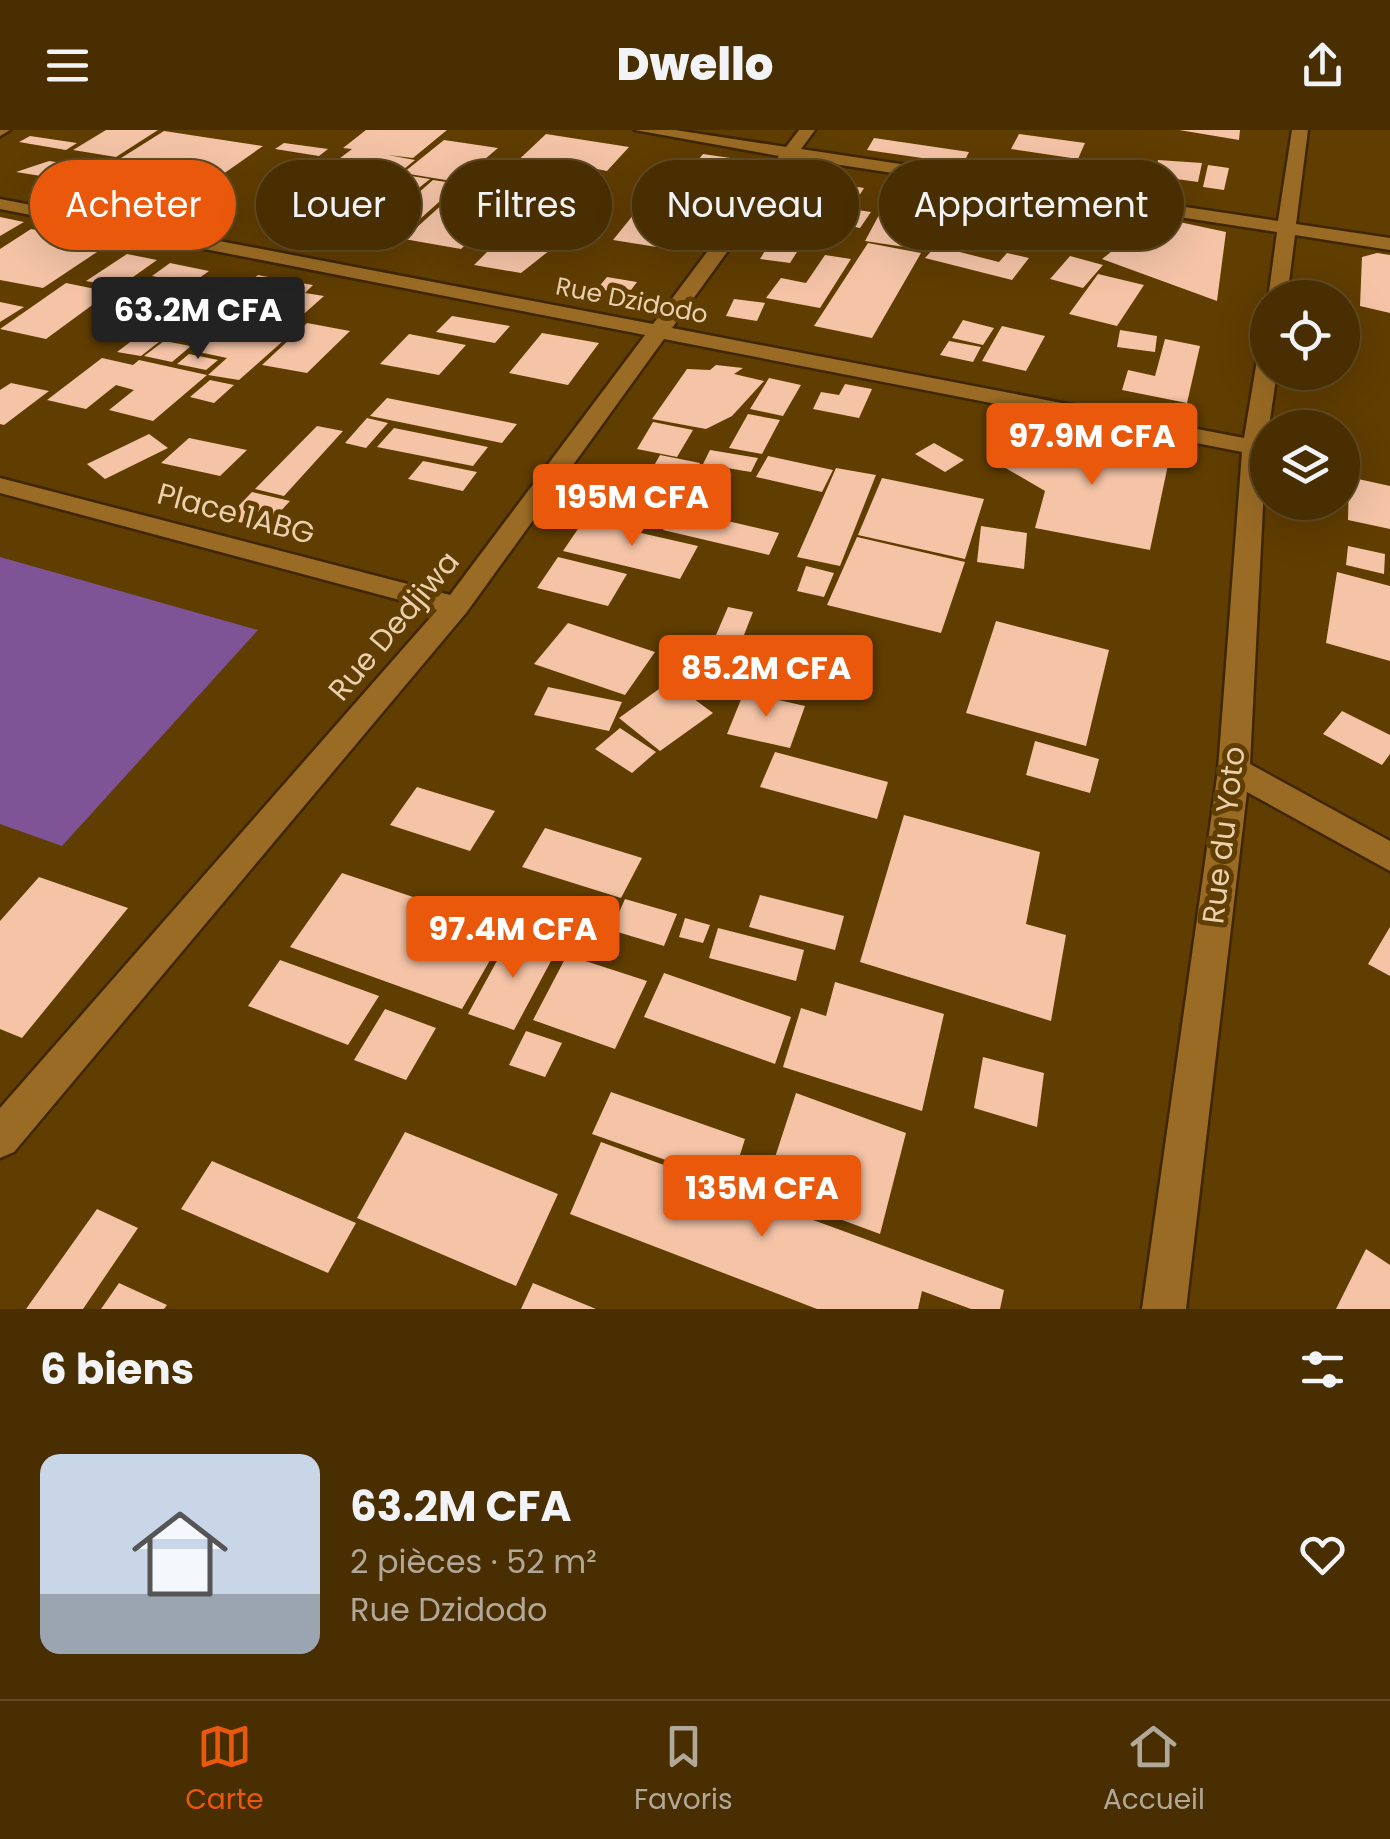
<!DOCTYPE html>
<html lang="fr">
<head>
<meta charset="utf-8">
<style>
	:root { --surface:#482e01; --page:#4f360b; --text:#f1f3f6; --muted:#b1a899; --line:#604a23; --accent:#ea580c }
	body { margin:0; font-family:Poppins,sans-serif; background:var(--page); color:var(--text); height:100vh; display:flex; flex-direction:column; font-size:38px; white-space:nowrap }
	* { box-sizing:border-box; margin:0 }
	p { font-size:32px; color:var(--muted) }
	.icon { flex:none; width:55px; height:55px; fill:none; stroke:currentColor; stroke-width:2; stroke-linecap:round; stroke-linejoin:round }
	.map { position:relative; height:1179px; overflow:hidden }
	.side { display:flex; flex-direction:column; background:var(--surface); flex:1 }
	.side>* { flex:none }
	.top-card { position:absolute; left:30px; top:30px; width:1330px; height:90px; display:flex; gap:20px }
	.tools { position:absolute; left:1250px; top:150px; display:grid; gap:20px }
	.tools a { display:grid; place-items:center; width:110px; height:110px; border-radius:50%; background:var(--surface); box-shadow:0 10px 40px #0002,0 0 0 2px var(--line); font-size:50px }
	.price { position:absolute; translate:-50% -85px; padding:0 22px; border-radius:10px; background:var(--accent); color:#fff; font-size:32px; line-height:65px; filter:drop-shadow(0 2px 5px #0008) }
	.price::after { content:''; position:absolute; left:50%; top:60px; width:30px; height:22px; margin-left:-15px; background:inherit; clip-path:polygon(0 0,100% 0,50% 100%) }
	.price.selected { background:#222; color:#fff }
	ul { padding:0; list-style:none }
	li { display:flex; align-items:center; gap:30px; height:250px; padding:0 40px }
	li span { display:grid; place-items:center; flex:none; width:280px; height:200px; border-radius:20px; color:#555 }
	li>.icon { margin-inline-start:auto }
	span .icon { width:120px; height:120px; fill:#fffc; stroke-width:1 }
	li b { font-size:42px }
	h2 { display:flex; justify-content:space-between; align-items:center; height:120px; padding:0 40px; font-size:42px }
	.chip { padding:0 35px; border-radius:45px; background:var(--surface); box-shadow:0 10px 40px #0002,0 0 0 2px var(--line); font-size:35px; line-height:90px }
	.chip.selected { background:var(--accent); color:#fff }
	header { display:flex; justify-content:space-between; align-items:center; height:130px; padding:0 40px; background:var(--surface); font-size:45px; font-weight:800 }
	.tab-bar { display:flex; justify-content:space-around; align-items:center; height:140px; border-top:2px solid var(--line); background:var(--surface); font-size:28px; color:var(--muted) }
	.tab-bar a { display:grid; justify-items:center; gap:5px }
	.tab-bar .selected { color:var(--accent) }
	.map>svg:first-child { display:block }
</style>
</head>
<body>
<header><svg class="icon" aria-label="menu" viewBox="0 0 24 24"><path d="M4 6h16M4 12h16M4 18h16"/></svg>Dwello<svg class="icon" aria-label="share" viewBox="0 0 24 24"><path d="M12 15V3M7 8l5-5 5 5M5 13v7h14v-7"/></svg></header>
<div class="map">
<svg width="1390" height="1179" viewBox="0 0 1390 1179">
	<rect width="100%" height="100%" fill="#603d01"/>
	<path fill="#7f5497" d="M 0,427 L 258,500 L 62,716 L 0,694 Z"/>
	<path fill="#f5c4a7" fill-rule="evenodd" d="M 106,0 L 158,0 L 116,27 L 73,20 Z
		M 366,0 L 447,0 L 413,28 L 388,25 L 415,30 L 398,44 L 430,49 L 415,61 L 373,54 L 390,41 L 335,32 L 352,19 L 343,18 Z
		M 1179,0 L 1240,0 L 1239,10 Z
		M 164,1 L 263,16 L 173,79 L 67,62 ZM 163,39 L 174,39 L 182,46 L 158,56 L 140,53 L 144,44 Z
		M 546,4 L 629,17 L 607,41 L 597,39 L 580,57 L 590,59 L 580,69 L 464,53 L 484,35 L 510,38 Z
		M 1019,4 L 1085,13 L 1078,29 L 1011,19 Z
		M 30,6 L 77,13 L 66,20 L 19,12 Z
		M 874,8 L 969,22 L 963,34 L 867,20 Z
		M 444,10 L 498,18 L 458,52 L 403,43 Z
		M 284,13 L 328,19 L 319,26 L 275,19 Z
		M 703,24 L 737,29 L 728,41 L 693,36 Z
		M 1158,30 L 1202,33 L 1198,52 L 1154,46 Z
		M 49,31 L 63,33 L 41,46 L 16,42 Z
		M 1208,35 L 1229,38 L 1224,60 L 1203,57 Z
		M 357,37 L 384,42 L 317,94 L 289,89 Z
		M 705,40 L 727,43 L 715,59 L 693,55 Z
		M 647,42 L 689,48 L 678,63 L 634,56 Z
		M 55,45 L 77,49 L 60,59 L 37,55 Z
		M 433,50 L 459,54 L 400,107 L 374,102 Z
		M 834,53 L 864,58 L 854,74 L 823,69 Z
		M 898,58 L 941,65 L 932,82 L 909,79 L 905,86 L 883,82 Z
		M 457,61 L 511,70 L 461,119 L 404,109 Z
		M 529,63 L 607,75 L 521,143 L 474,135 L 493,116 L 478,113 Z
		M 1031,70 L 1147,87 L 1100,116 L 1008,83 Z
		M 845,78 L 871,82 L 860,98 L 835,93 Z
		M 790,80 L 834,87 L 824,101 L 780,93 Z
		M 634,84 L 684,92 L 663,118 L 613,110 Z
		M 879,85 L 931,93 L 918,119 L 865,111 Z
		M 0,87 L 24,92 L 0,106 Z
		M 1156,87 L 1226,102 L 1217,171 L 1102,129 Z
		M 328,98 L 377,106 L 363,118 L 313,110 Z
		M 779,98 L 809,103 L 790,133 L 760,129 Z
		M 31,99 L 109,114 L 43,158 L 0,150 L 0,119 Z
		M 868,113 L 921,123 L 872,208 L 814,196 Z
		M 936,116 L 999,132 L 1007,123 L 1029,128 L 1012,150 L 925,128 Z
		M 1377,123 L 1390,125 L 1390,183 L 1360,176 L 1362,127 Z
		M 127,124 L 157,130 L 119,157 L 86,151 Z
		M 825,125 L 851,129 L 820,178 L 766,168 L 781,148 L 806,153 Z
		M 1070,126 L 1103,135 L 1083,158 L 1050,149 Z
		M 170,133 L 209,141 L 191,154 L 152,146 Z
		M 1098,144 L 1144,155 L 1117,196 L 1069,184 Z
		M 258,145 L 280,149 L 229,191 L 292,203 L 239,250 L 208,245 L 227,228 L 194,221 L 201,215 L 168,208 L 181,199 L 153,193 L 213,147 L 247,154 Z
		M 607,147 L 637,152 L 628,164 L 597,159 Z
		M 283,150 L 313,155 L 305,163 L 324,166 L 296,191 L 246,181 Z
		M 165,152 L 195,158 L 144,196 L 114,190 Z
		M 66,153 L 110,162 L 46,209 L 0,199 Z
		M 734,169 L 765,173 L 757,191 L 726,186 Z
		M 0,172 L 24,177 L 0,192 Z
		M 452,186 L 510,196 L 495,213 L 436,202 Z
		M 963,190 L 994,198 L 983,215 L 952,208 Z
		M 307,193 L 350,201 L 307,243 L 262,235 Z
		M 1002,196 L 1045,206 L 1026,241 L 982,231 Z
		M 150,197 L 173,201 L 141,226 L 117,222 Z
		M 1120,200 L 1157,206 L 1155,222 L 1117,217 Z
		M 542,203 L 599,213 L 568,255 L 509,243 Z
		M 409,204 L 466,215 L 439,245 L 380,234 Z
		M 1165,209 L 1200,216 L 1187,273 L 1122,260 L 1128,240 L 1155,246 Z
		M 164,211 L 191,216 L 172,232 L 144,226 Z
		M 949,211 L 981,217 L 973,232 L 940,225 Z
		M 189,224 L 218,230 L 206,240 L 177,234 Z
		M 102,228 L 133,235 L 139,230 L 207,245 L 153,291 L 109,280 L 134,260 L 116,255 L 86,279 L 47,270 Z
		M 716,235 L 743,238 L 734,244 L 764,251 L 732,286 L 706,299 L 652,289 L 687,239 L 710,240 Z
		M 769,248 L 801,255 L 783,286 L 750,279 Z
		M 210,250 L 234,255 L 214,273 L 190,267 Z
		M 11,253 L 49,261 L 4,295 L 0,294 L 0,260 Z
		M 845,254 L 872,259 L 859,288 L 813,279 L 821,262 L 839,265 Z
		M 387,268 L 517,294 L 502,313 L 370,286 Z
		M 748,284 L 780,290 L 762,324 L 729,318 Z
		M 367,288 L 388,293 L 366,318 L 345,313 Z
		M 653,292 L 693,300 L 677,327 L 637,319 Z
		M 317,296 L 343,301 L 284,366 L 255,359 Z
		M 394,298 L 488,317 L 473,336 L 377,317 Z
		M 1030,301 L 1169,330 L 1150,420 L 1035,398 L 1045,361 L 997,333 Z
		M 149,304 L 168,318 L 105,349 L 87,334 Z
		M 189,308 L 247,320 L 220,346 L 161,333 Z
		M 934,313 L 964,330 L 945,342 L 915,324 Z
		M 710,320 L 758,328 L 751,342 L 703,334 Z
		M 660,325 L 700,333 L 690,349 L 651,341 Z
		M 768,326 L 833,340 L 822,362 L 756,347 Z
		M 423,331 L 477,342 L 463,361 L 408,349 Z
		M 836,338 L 876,345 L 840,436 L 797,427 Z
		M 1349,347 L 1390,356 L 1390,399 L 1348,390 Z
		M 882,348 L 984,369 L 965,429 L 858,405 Z
		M 252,362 L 290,371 L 265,398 L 226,389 Z
		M 676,379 L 779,403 L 769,425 L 663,400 Z
		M 584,390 L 698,416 L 680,449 L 563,421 Z
		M 981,396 L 1027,403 L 1024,439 L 977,432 Z
		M 857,407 L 965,432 L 941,503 L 827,475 Z
		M 1348,416 L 1385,424 L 1384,444 L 1346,435 Z
		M 558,427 L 627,444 L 608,476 L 537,458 Z
		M 806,436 L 834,443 L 824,467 L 797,461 Z
		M 1337,442 L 1390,456 L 1390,531 L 1326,513 Z
		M 728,477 L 753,482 L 742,510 L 716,505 Z
		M 996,491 L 1109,520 L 1086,616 L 966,583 Z
		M 568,493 L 655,522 L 625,565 L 534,534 Z
		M 670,551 L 713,583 L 660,621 L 619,588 Z
		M 548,557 L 622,572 L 609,601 L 534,585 Z
		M 744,562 L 805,576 L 790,618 L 727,604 Z
		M 1342,581 L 1390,605 L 1390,624 L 1382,635 L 1323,604 Z
		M 620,598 L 656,622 L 632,643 L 595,619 Z
		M 1035,611 L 1099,629 L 1090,663 L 1026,645 Z
		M 775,622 L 888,652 L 877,689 L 760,657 Z
		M 417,657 L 495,681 L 470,721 L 390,695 Z
		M 904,685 L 1040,722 L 1026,794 L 1066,805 L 1051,891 L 860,832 Z
		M 545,698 L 642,728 L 621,768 L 522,737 Z
		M 342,743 L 508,799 L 462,879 L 290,817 Z
		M 39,747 L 128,778 L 22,908 L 0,899 L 0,791 Z
		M 760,765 L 844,786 L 835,820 L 749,797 Z
		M 625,769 L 677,784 L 664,816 L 611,800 Z
		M 685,788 L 710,795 L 703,813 L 679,807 Z
		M 1390,797 L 1390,846 L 1368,834 Z
		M 718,798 L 804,820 L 796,851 L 709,828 Z
		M 512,803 L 558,818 L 514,900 L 468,884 Z
		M 567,825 L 647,851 L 615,919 L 533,890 Z
		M 280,830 L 379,866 L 348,915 L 248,876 Z
		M 664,843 L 791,887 L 775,934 L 644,887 Z
		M 835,852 L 944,884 L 922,981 L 783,937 L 801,878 L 826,886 Z
		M 385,879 L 436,898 L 406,950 L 354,930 Z
		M 526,901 L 562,913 L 545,947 L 509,935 Z
		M 983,927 L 1044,943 L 1037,997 L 974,978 Z
		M 611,962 L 745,1009 L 731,1053 L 592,1004 Z
		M 796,963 L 906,1003 L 880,1104 L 764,1061 Z
		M 405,1002 L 558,1064 L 516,1156 L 357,1088 Z
		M 601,1012 L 1004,1160 L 1000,1179 L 971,1179 L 922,1161 L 918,1179 L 817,1179 L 570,1084 Z
		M 212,1031 L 356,1093 L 328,1143 L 181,1079 Z
		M 97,1079 L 138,1098 L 83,1179 L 26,1179 Z
		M 1366,1119 L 1390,1135 L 1390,1179 L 1336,1179 Z
		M 119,1153 L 167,1175 L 164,1179 L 101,1179 Z
		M 533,1153 L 596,1179 L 521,1179 Z"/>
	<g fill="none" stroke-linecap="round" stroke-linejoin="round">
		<g stroke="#3f2600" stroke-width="5">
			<path id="minor" d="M 0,0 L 10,0 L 0,6 Z
				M 635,0 L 675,0 L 786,17 L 799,0 L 815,0 L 801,19 L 1278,91 L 1292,0 L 1308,0 L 1296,94 L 1390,108 L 1390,120 L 1295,105 L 1287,168 L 1268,169 L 1277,102 L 795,28 L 672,198 L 1244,308 L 1257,230 L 1268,224 L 1268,242 L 1277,242 L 1266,317 L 1250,634 L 1390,711 L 1390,741 L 1247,662 L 1186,1179 L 1142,1179 L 1218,640 L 1242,322 L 664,209 L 466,483 L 14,1022 L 0,1028 L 0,978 L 437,480 L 0,363 L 0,348 L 450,465 L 645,205 L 0,79 L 0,69 L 653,194 L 779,26 Z"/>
		</g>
		<use href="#minor" fill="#9a6b24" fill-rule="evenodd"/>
	</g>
	<g text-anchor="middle" stroke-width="10" stroke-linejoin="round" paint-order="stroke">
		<g font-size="25" fill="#ebd0b0" stroke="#603d01">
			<text transform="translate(632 170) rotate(11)" y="9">Rue Dzidodo</text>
		</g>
		<g font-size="30" fill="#ebd0b0" stroke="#603d01">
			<text transform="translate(236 384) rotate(15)" y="10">Place 1ABG</text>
			<text transform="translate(394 496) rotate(-50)" y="10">Rue Dedjiwa</text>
			<text transform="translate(1224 705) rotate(-83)" y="10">Rue du Yoto</text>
		</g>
	</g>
</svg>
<div class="tools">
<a><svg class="icon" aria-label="locate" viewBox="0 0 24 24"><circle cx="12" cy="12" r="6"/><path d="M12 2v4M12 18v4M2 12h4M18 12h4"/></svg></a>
<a><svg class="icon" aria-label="layers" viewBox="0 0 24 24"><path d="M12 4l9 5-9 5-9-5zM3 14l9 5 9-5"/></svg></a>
</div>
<b class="price selected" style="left:198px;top:232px">63.2M CFA</b>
<b class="price" style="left:1092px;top:358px">97.9M CFA</b>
<b class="price" style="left:632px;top:419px">195M CFA</b>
<b class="price" style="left:766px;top:590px">85.2M CFA</b>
<b class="price" style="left:513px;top:851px">97.4M CFA</b>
<b class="price" style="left:762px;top:1110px">135M CFA</b>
<div class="top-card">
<a class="chip selected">Acheter</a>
<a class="chip">Louer</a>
<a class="chip">Filtres</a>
<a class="chip">Nouveau</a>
<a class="chip">Appartement</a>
</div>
</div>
<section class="side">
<h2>6 biens<svg class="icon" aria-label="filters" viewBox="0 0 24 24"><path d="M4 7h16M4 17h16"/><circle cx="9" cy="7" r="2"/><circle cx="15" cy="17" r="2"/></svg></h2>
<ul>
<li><span style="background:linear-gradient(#c9d6e8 70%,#9aa5b1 0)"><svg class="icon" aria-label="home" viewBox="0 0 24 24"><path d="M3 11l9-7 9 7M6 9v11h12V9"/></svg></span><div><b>63.2M CFA</b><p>2 pièces · 52 m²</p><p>Rue Dzidodo</p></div><svg class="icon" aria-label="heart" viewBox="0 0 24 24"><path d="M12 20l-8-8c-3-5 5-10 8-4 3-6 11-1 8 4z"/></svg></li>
</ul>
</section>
<nav class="tab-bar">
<a class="selected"><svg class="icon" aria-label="map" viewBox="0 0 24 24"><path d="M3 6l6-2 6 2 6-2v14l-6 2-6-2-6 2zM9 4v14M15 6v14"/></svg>Carte</a>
<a><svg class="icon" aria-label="saved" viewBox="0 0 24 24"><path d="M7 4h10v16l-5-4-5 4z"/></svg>Favoris</a>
<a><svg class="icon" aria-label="home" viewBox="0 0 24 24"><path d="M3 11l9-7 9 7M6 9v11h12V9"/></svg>Accueil</a>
</nav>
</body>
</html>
